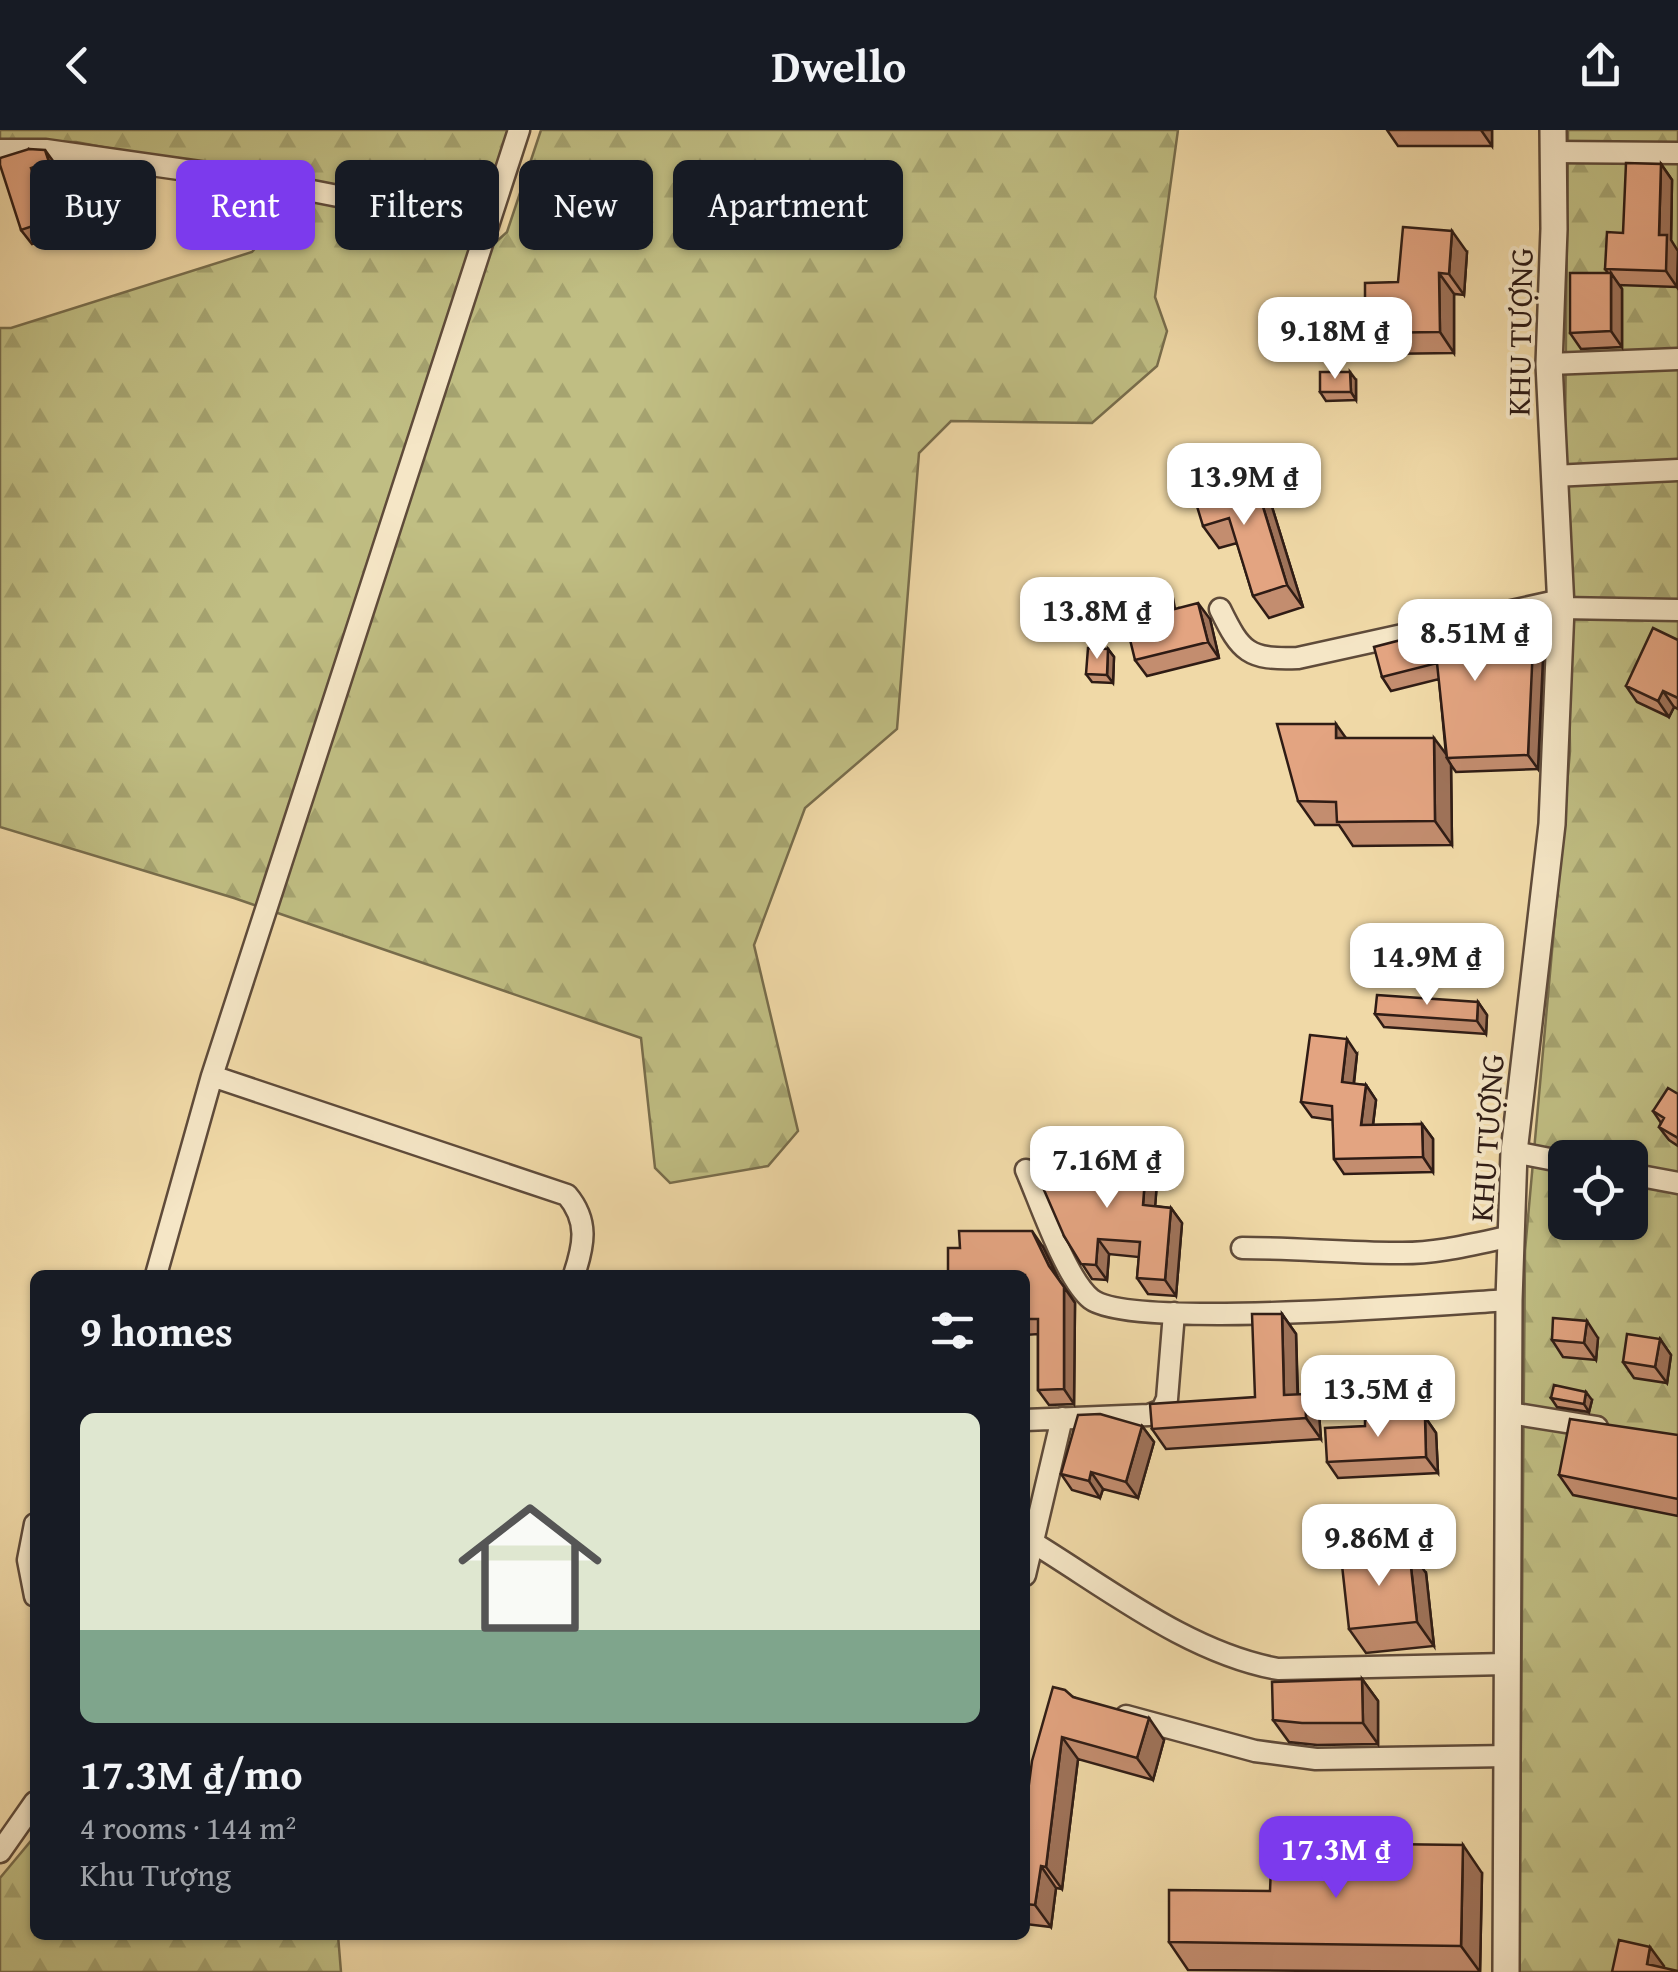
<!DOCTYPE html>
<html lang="en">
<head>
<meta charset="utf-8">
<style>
	:root { --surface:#171b24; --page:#242831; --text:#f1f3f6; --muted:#9ea1a6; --accent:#7c3aed }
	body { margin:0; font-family:"Gentium Book Plus",serif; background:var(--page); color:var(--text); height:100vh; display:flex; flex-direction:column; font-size:38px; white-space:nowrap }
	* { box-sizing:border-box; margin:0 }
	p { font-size:32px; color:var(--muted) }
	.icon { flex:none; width:55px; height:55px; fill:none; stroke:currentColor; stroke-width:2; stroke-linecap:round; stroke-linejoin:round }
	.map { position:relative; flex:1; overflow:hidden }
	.details { position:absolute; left:30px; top:1140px; width:1000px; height:670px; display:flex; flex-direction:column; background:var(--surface); border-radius:15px; box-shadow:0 2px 8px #0004 }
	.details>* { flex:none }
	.banner { position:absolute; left:30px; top:30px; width:1000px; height:90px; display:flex; gap:20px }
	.fabs { position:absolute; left:1548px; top:1010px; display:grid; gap:20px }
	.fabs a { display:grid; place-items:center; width:100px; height:100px; border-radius:15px; background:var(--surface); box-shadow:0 2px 8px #0004; font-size:50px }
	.price { position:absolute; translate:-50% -85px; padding:0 22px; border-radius:20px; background:#fff; color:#222; font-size:32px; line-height:65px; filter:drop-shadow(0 2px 5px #0008) }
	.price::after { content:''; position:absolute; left:50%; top:60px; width:30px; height:22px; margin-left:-15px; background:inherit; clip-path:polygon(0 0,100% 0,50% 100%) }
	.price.on { background:var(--accent); color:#fff }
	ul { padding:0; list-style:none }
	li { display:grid; align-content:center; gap:20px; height:530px; padding:0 50px }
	li span { display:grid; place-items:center; height:310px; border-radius:15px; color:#555 }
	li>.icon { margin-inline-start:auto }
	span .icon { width:180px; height:180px; fill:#fffc; stroke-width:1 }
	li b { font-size:42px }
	h2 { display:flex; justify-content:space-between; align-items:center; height:120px; padding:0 50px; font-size:42px }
	.chip { padding:0 35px; border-radius:15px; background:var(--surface); box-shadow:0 2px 8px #0004; font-size:35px; line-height:90px }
	.chip.on { background:var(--accent); color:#fff }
	header { display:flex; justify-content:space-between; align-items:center; height:130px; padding:0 50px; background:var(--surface); font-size:45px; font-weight:700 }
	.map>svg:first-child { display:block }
</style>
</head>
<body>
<header><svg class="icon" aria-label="back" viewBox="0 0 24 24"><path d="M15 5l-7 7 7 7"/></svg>Dwello<svg class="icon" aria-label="share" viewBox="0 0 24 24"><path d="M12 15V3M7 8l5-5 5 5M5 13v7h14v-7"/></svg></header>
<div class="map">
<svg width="1678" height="1842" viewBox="0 0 1678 1842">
	<defs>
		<pattern id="forest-firs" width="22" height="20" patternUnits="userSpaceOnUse" patternTransform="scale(2.5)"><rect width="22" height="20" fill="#c0be83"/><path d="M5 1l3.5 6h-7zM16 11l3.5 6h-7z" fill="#a5a370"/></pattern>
	</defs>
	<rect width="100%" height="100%" fill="#f0d9a7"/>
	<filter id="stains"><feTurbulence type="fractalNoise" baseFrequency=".002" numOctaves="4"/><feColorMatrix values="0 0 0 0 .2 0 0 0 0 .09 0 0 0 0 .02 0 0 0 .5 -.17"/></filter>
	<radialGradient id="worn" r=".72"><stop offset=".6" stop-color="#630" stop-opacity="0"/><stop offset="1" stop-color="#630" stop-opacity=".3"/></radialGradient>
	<path fill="url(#forest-firs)" stroke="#786d4c" stroke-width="2.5" fill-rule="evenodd" d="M 0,0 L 508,0 L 482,80 L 470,86 L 76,12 L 0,12 Z
		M 541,0 L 1178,0 L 1155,167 L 1167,201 L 1157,236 L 1092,293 L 951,291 L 919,323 L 897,599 L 805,678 L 754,815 L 798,1001 L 768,1036 L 670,1053 L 655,1038 L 641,908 L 234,768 L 0,697 L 0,198 L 11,198 L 252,122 L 300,66 L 495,113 L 507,102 Z
		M 1568,0 L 1678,0 L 1678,1842 L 1519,1842 L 1525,1121 L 1570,621 L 1565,308 ZM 1565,1028 L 1630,1028 L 1630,1092 L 1565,1092 Z
		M 35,1706 L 35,1805 L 338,1805 L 341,1842 L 0,1842 L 0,1748 Z"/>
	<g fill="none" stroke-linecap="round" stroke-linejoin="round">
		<g stroke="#5f4b3a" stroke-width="25">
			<path id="minor" d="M 0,20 L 46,20 L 256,50 L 486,95
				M 1553,22 L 1678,23
				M 1549,234 L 1678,229
				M 1553,346 L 1678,340
				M 1561,478 L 1678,480
				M 1220,479 C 1241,522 1248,530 1298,528 L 1561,470
				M 212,946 L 567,1065 C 589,1091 584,1115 574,1145
				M 1514,1022 L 1565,1032
				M 1026,1040 C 1040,1072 1066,1149 1091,1169 C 1131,1200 1444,1174 1509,1170
				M 1630,1044 L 1678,1053
				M 1242,1118 C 1294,1118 1345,1123 1397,1123 C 1436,1124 1474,1114 1512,1106
				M 156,1145 L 212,946 L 519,0
				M 1510,1283 L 1597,1297
				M 1025,1290 L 1149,1285 L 1162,1280 L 1167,1269 L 1174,1183
				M 35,1394 L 28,1430 L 35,1466
				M 1032,1412 C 1109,1459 1189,1523 1278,1539 L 1506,1534
				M 1025,1445 L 1062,1288
				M 1126,1586 L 1255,1621 L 1316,1629 L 1509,1626
				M 0,1722 L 35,1672"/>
		</g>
		<g stroke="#5f4b3a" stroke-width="30">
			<path id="tertiary" d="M 1506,1842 L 1509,1170 L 1514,1022 L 1552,694 L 1561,478 L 1549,234 L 1554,99 L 1553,0"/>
		</g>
		<use href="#minor" stroke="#f5e6c6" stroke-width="20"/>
		<use href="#tertiary" stroke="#f5e6c6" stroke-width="25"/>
	</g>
	<path fill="#c38d6f" stroke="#2f1c15" stroke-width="2.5" d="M 1387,0 L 1492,0 L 1492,16 L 1398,16 Z
		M 29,19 L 56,35 L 60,47 L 42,53 L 59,106 L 32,114 L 21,100 Z
		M 1661,34 L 1672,50 L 1671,110 L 1677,157 L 1619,155 L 1622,159 L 1622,217 L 1581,219 L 1570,203 L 1608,143 L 1605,139 Z
		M 1467,122 L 1464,165 L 1454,164 L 1454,223 L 1380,224 L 1365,203 L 1398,152 Z
		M 1356,250 L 1356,270 L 1326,271 L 1320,262 Z
		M 1252,341 L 1268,364 L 1303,477 L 1269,488 L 1253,466 L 1237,413 L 1219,418 L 1203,396 Z
		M 1179,478 L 1210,489 L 1219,528 L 1147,546 L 1135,530 Z
		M 1531,489 L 1540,503 L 1543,528 L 1538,639 L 1456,642 L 1451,635 L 1452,715 L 1353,716 L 1339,695 L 1315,695 L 1298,671 L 1346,608 L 1446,625 L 1439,549 L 1391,561 L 1382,547 Z
		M 1678,510 L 1678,579 L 1674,577 L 1669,587 L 1637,572 L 1626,556 Z
		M 1108,519 L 1114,527 L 1113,553 L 1092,552 L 1086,544 Z
		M 1478,872 L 1487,885 L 1486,904 L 1384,897 L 1375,884 Z
		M 1357,924 L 1354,954 L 1366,955 L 1376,970 L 1373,995 L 1422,994 L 1433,1009 L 1433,1042 L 1344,1044 L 1334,1029 L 1333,990 L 1312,987 L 1301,972 Z
		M 1678,964 L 1678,1016 L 1669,1010 L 1659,997 L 1661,993 L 1653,981 Z
		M 1157,1052 L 1155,1076 L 1171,1078 L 1182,1093 L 1176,1166 L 1148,1164 L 1137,1148 L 1139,1127 L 1109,1124 L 1107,1150 L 1092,1149 L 1064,1106 Z
		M 1043,1117 L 1059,1150 L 1075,1173 L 1074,1274 L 1049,1275 L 1038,1260 L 1038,1204 L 1025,1205 L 1025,1145 Z
		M 1282,1184 L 1296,1204 L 1298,1264 L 1319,1284 L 1321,1309 L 1166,1319 L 1152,1299 L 1255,1267 Z
		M 1598,1208 L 1596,1230 L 1563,1227 L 1552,1210 Z
		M 1660,1209 L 1671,1225 L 1667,1253 L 1634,1248 L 1623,1232 Z
		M 1551,1268 L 1592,1270 L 1589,1282 L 1557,1277 Z
		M 1425,1287 L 1436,1303 L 1438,1343 L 1338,1348 L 1327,1332 L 1365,1296 Z
		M 1142,1296 L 1154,1312 L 1138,1368 L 1103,1359 L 1100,1368 L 1072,1360 L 1061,1344 Z
		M 1678,1305 L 1678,1386 L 1573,1365 L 1559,1345 Z
		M 1426,1443 L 1434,1516 L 1366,1523 L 1349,1499 Z
		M 1362,1549 L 1378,1571 L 1378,1614 L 1317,1615 L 1289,1612 L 1273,1590 Z
		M 1073,1567 L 1164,1610 L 1153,1650 L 1078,1629 L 1062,1759 L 1056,1758 L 1051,1797 L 1025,1794 L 1025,1684 Z
		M 1482,1743 L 1480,1842 L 1188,1840 L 1169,1812 L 1270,1761 Z"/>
	<path fill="#9f735a" stroke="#2f1c15" stroke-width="2.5" d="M 1481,0 L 1492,0 L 1492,16 Z
		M 45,20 L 56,35 L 60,47 L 49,32 Z
		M 1661,34 L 1672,50 L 1671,110 L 1678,121 L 1677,157 L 1666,141 L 1659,105 Z
		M 31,38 L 42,53 L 59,106 L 48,91 Z
		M 1452,101 L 1467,122 L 1464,165 L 1449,144 Z
		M 1439,143 L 1454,164 L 1454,223 L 1440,202 Z
		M 1611,143 L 1622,159 L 1622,217 L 1611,201 Z
		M 1350,242 L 1356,250 L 1356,270 L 1351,262 Z
		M 1252,341 L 1268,364 L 1303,477 L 1287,455 Z
		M 1198,473 L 1210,489 L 1219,528 L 1208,512 Z
		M 1531,489 L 1540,503 L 1543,528 L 1538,639 L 1528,625 Z
		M 1108,519 L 1114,527 L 1113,553 L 1107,545 Z
		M 1663,561 L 1674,577 L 1669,587 L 1658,571 Z
		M 1336,594 L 1353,618 L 1336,608 Z
		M 1434,608 L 1449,628 L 1447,628 L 1451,635 L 1452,715 L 1435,691 Z
		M 1478,872 L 1487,885 L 1486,904 L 1477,891 Z
		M 1347,909 L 1357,924 L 1352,967 L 1342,952 Z
		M 1366,955 L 1376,970 L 1371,1010 L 1361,995 Z
		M 1422,994 L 1433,1009 L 1433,1042 L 1423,1027 Z
		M 1146,1036 L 1157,1052 L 1154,1091 L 1143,1075 Z
		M 1171,1078 L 1182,1093 L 1176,1166 L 1165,1150 Z
		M 1032,1101 L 1043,1117 L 1060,1152 L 1049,1136 Z
		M 1098,1109 L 1109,1124 L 1107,1150 L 1096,1135 Z
		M 1064,1157 L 1075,1173 L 1074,1274 L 1064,1259 Z
		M 1282,1184 L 1296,1204 L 1298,1286 L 1284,1265 Z
		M 1587,1191 L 1598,1208 L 1596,1230 L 1584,1213 Z
		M 1660,1209 L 1671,1225 L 1667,1253 L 1655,1237 Z
		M 1586,1262 L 1592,1270 L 1589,1282 L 1584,1274 Z
		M 1305,1264 L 1319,1284 L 1321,1309 L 1306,1288 Z
		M 1425,1287 L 1436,1303 L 1438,1343 L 1426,1327 Z
		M 1142,1296 L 1154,1312 L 1138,1368 L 1126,1352 Z
		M 1091,1342 L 1103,1359 L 1100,1368 L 1089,1351 Z
		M 1409,1419 L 1426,1443 L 1434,1516 L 1417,1492 Z
		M 1362,1549 L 1378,1571 L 1378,1614 L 1363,1593 Z
		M 1149,1588 L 1164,1610 L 1153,1650 L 1137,1628 Z
		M 1062,1607 L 1078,1629 L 1062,1759 L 1046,1737 Z
		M 1463,1715 L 1482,1743 L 1480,1842 L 1461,1816 Z
		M 1041,1736 L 1056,1758 L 1051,1797 L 1035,1775 Z
		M 1650,1817 L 1664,1836 L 1663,1842 L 1647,1834 Z"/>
	<path fill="#e3a481" stroke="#2f1c15" stroke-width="2.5" d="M 29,19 L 45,20 L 49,32 L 31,38 L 48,91 L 21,100 L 0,35 L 0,28 Z
		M 1626,33 L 1661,34 L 1659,105 L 1667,105 L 1666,141 L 1605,139 L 1607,102 L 1623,103 Z
		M 1403,97 L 1452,101 L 1449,144 L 1439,143 L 1440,202 L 1365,203 L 1365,153 L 1398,152 Z
		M 1570,143 L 1611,143 L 1611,201 L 1570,203 Z
		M 1320,242 L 1350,242 L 1351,262 L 1320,262 Z
		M 1252,341 L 1287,455 L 1253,466 L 1229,388 L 1203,396 L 1192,360 Z
		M 1173,468 L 1175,479 L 1198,473 L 1208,512 L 1135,530 L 1123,481 Z
		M 1531,489 L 1533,515 L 1528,625 L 1447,628 L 1437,533 L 1382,547 L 1374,517 L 1447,498 Z
		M 1653,498 L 1678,510 L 1678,568 L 1663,561 L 1658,571 L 1626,556 Z
		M 1088,518 L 1108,519 L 1107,545 L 1086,544 Z
		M 1277,594 L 1336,594 L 1336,608 L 1434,608 L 1435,691 L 1337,692 L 1336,672 L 1298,671 Z
		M 1377,865 L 1478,872 L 1477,891 L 1375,884 Z
		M 1310,905 L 1347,909 L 1342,952 L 1366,955 L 1361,995 L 1422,994 L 1423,1027 L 1334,1029 L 1332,976 L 1301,972 Z
		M 1668,958 L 1678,964 L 1678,1008 L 1659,997 L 1664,988 L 1653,981 Z
		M 1044,1028 L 1146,1036 L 1143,1075 L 1171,1078 L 1165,1150 L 1137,1148 L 1140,1112 L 1098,1109 L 1096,1135 L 1081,1134 L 1064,1106 L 1041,1053 Z
		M 959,1101 L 1032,1101 L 1049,1136 L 1064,1157 L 1064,1259 L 1038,1260 L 1038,1189 L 1025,1189 L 1025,1145 L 948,1145 L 948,1118 L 960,1118 Z
		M 1252,1184 L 1282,1184 L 1284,1265 L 1305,1264 L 1306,1288 L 1152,1299 L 1150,1274 L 1255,1267 Z
		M 1553,1188 L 1587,1191 L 1584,1213 L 1552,1210 Z
		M 1627,1204 L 1660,1209 L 1655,1237 L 1623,1232 Z
		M 1554,1255 L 1586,1262 L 1584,1274 L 1551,1268 Z
		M 1100,1284 L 1142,1296 L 1126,1352 L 1091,1342 L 1089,1351 L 1061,1344 L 1078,1285 Z
		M 1425,1287 L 1426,1327 L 1327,1332 L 1325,1298 L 1365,1296 L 1365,1290 Z
		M 1570,1289 L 1678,1305 L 1678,1369 L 1559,1345 Z
		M 1409,1419 L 1417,1492 L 1349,1499 L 1341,1426 Z
		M 1362,1549 L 1363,1593 L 1302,1593 L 1273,1590 L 1272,1552 Z
		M 1053,1557 L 1065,1560 L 1073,1567 L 1149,1588 L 1137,1628 L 1062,1607 L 1046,1737 L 1041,1736 L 1035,1775 L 1025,1774 L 1025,1684 L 1032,1631 Z
		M 1306,1713 L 1463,1715 L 1461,1816 L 1169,1812 L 1169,1760 L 1270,1761 L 1271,1736 L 1306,1736 Z
		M 1619,1810 L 1650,1817 L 1647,1834 L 1678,1841 L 1678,1842 L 1612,1842 Z"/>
	<g text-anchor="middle" stroke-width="8" stroke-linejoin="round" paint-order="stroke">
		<g font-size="32" fill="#2f1c15" stroke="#f5e6c6">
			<text transform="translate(1520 202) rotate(-89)" y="11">KHU TƯỢNG</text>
			<text transform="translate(1487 1008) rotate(-86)" y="11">KHU TƯỢNG</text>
		</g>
	</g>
	<rect width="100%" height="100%" filter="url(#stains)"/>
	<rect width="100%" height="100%" fill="url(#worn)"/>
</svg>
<div class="fabs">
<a><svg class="icon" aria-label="locate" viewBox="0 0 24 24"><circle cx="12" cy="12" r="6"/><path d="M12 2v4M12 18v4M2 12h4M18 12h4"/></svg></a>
</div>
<b class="price" style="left:1335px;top:252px">9.18M ₫</b>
<b class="price" style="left:1244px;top:398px">13.9M ₫</b>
<b class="price" style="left:1097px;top:532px">13.8M ₫</b>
<b class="price" style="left:1475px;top:554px">8.51M ₫</b>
<b class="price" style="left:1427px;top:878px">14.9M ₫</b>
<b class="price" style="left:1107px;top:1081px">7.16M ₫</b>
<b class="price" style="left:1378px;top:1310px">13.5M ₫</b>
<b class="price" style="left:1379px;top:1459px">9.86M ₫</b>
<b class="price on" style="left:1336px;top:1771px">17.3M ₫</b>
<div class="banner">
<a class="chip">Buy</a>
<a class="chip on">Rent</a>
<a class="chip">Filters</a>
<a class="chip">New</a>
<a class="chip">Apartment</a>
</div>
<section class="details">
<h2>9 homes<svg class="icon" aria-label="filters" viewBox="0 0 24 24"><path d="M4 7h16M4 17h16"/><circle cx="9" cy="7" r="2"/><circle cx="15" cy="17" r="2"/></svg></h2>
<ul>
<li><span style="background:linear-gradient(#dfe7d0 70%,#7fa58c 0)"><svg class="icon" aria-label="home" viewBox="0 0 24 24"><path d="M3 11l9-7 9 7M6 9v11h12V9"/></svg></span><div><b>17.3M ₫/mo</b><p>4 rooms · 144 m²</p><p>Khu Tượng</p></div></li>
</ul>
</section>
</div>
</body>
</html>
